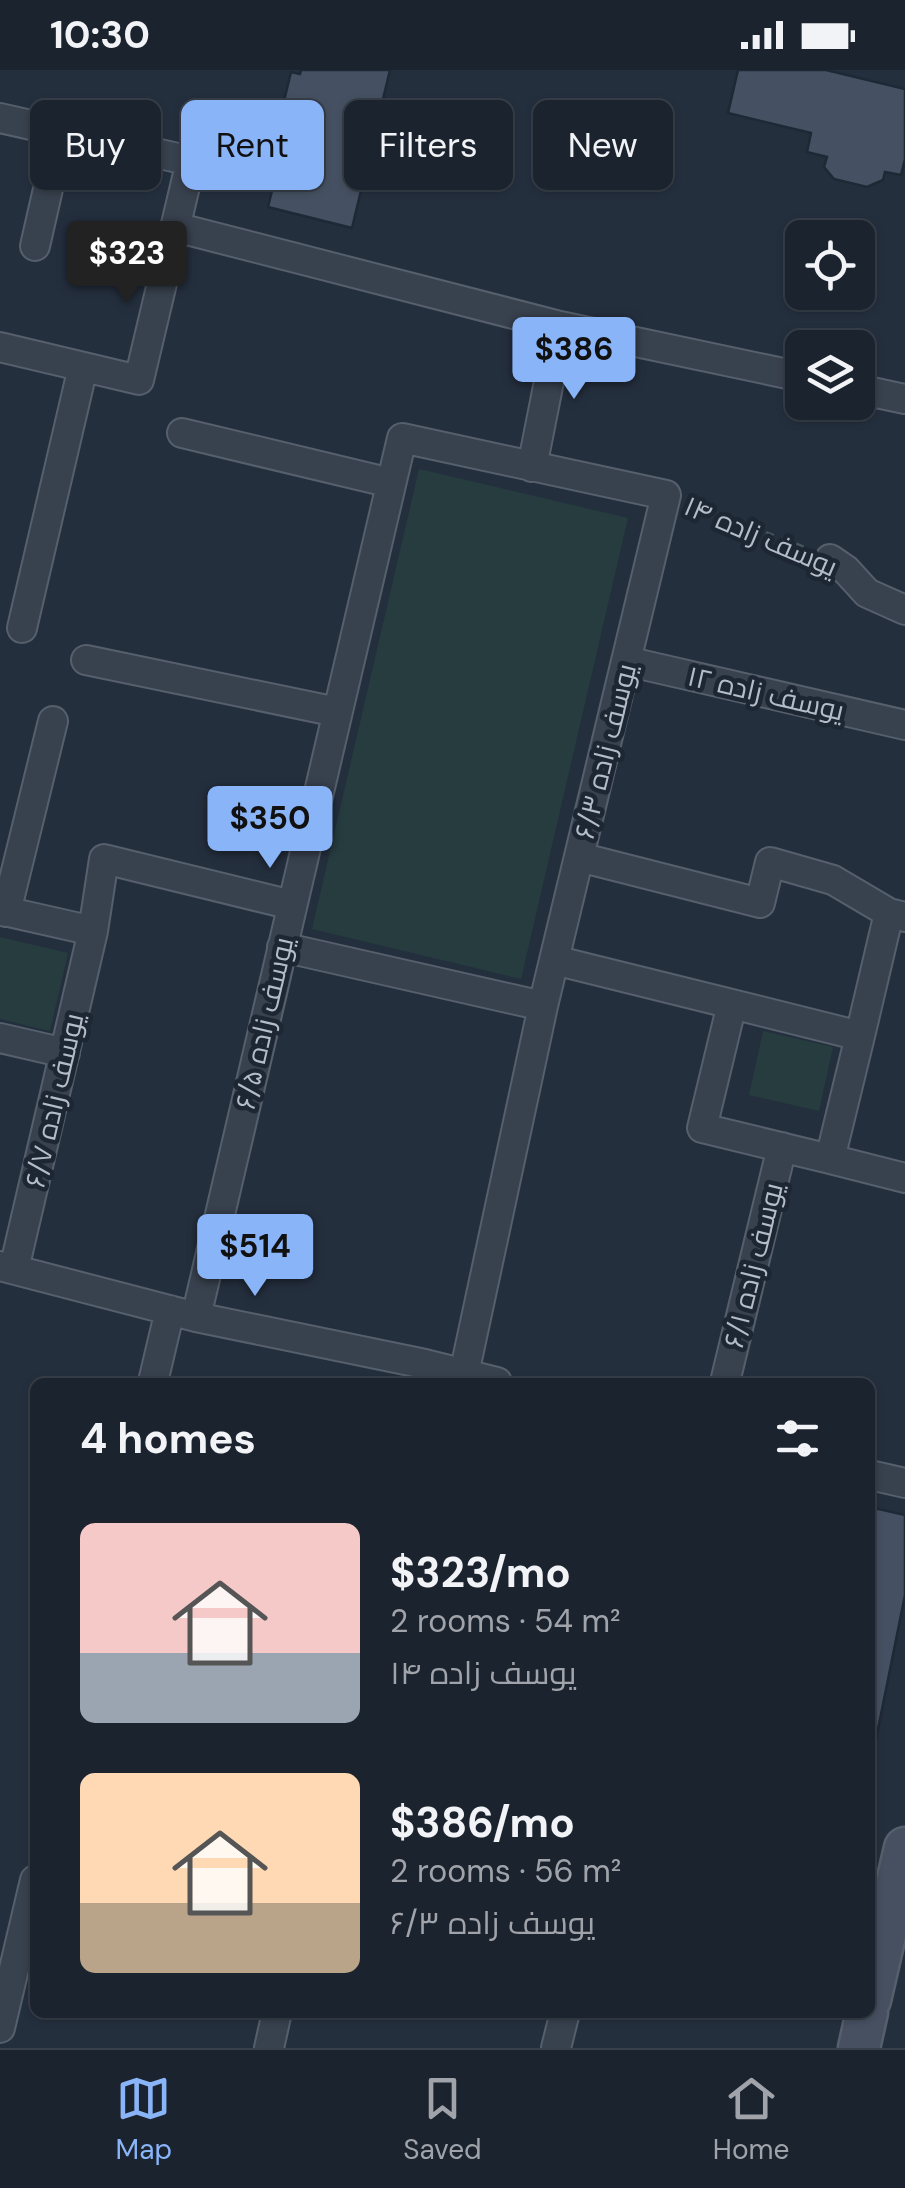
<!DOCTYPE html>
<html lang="en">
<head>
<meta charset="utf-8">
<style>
	:root { --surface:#1b232e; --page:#242b36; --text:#f1f3f6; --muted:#a0a4aa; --line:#39404a; --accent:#8ab4f8 }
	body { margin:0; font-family:"DM Sans",Cairo,sans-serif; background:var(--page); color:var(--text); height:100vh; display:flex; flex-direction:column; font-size:38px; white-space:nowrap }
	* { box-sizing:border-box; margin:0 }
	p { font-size:32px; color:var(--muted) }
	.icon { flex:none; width:55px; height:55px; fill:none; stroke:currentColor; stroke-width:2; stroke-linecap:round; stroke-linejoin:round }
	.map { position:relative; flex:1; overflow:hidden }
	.details { position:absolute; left:30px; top:1308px; width:845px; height:640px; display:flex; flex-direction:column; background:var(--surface); border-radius:15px; box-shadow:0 2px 8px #0004,0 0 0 2px var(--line) }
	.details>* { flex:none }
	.hud { position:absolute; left:30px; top:30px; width:845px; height:90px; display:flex; gap:20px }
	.tools { position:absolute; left:785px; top:150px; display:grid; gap:20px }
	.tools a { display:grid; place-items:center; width:90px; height:90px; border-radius:15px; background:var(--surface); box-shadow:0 2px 8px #0004,0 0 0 2px var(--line); font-size:50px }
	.price { position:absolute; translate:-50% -85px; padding:0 22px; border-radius:10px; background:var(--accent); color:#111; font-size:32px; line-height:65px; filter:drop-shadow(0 2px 5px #0008) }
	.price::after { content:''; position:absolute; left:50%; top:60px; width:30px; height:22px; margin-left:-15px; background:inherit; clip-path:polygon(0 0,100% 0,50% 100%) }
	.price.active { background:#222; color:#fff }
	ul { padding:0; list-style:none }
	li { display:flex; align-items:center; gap:30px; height:250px; padding:0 50px }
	li span { display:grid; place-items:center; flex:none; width:280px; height:200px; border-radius:15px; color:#555 }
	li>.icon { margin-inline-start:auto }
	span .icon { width:120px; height:120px; fill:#fffc; stroke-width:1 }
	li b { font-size:42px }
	h2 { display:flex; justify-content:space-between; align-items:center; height:120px; padding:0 50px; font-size:42px }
	.pill { padding:0 35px; border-radius:15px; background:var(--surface); box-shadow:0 2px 8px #0004,0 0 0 2px var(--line); font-size:35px; line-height:90px }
	.pill.active { background:var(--accent); color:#111 }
	.status { display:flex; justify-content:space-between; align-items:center; height:70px; padding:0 50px; background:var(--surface); direction:ltr }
	.status svg { height:28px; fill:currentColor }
	.menu { display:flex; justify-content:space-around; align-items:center; height:140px; border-top:2px solid var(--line); background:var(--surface); font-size:28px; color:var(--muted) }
	.menu a { display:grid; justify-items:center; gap:5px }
	.menu .active { color:var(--accent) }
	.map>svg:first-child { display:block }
</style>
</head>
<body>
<div class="status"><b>10:30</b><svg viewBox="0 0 49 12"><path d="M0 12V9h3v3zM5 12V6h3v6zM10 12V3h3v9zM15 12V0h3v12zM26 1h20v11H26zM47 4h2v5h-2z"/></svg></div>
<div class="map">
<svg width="905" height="1978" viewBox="0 0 905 1978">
	<rect width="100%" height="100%" fill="#242f3e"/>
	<path fill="#263c3f" d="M 419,399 L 628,448 L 521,909 L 312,859 Z
		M 0,867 L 68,883 L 50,961 L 0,949 Z
		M 763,961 L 833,977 L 819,1041 L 749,1025 Z"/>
	<path fill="#455162" stroke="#1f2835" stroke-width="2.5" d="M 301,0 L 390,0 L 352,158 L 268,137 L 287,59 L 278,56 L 291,2 L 300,4 Z
		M 738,0 L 826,0 L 905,19 L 905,89 L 901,105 L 885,102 L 883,110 L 867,117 L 834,109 L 824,97 L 827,87 L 807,82 L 811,63 L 728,43 Z
		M 870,1437 L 905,1445 L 905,1525 L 870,1699 Z"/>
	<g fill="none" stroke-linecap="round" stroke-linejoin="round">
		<g stroke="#565f6c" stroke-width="32">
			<path id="street" d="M 0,48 L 191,91 L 139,310 L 0,277
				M 175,157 L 560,256 L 802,307
				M 35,176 L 61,62
				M 858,319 L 905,329
				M 182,363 L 391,413
				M 532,397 L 560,256
				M 830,489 L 846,500 L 867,523 L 905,540
				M 22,558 L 83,297
				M 86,590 L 337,642
				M 626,591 L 905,655
				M 579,787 L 760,833 L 770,792 L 833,810 L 889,843 L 905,847
				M 0,840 L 93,861
				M 6,842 L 53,651
				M 282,877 L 543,936
				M 554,890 L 732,934
				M 732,934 L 860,966 L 830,1089 L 702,1058 Z
				M 860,966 L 889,843
				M 0,968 L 65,983
				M 830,1089 L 905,1108
				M 0,1196 L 196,1247 L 425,1294 L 497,1312
				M 14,1199 L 93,861 L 104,789 L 292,835
				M 196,1247 L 402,368 L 666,425 L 543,936 L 464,1304
				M 153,1312 L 170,1240
				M 725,1312 L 782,1077
				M 870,1405 L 905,1413
				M 0,1958 L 35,1810
				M 269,1978 L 277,1942
				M 556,1978 L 565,1942"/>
		</g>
		<g stroke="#565f6c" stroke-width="45">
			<path id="secondary" d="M 870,1930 L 905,1778
				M 859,1978 L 867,1942"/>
		</g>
		<path stroke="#44595c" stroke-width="6" stroke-dasharray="8 8" stroke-linecap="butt" d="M 691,435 L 805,479"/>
		<use href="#street" stroke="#38414e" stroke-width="28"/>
		<use href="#secondary" stroke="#465061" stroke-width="40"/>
	</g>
	<g text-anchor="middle" stroke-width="9" stroke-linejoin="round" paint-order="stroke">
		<g font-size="28" fill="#b4bcc9" stroke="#1d2633">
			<text transform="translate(761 466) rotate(23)" y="10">یوسف زاده ۱۴</text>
			<text transform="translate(766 623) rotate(13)" y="10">یوسف زاده ۱۲</text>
			<text transform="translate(605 681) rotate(-76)" y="10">یوسف زاده ۶/۳</text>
			<text transform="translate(264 953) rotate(-77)" y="10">یوسف زاده ۶/۵</text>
			<text transform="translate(54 1030) rotate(-77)" y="10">یوسف زاده ۶/۷</text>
			<text transform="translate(753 1195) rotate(-76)" y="10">یوسف زاده ۶/۱</text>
		</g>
	</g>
</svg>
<div class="tools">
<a><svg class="icon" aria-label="locate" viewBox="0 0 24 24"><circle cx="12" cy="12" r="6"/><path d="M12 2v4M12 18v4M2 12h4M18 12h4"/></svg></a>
<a><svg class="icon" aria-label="layers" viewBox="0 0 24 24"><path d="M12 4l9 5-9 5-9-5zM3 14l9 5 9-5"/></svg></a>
</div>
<b class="price active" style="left:127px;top:236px">$323</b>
<b class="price" style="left:574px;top:332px">$386</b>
<b class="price" style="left:270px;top:801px">$350</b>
<b class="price" style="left:255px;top:1229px">$514</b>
<div class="hud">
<a class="pill">Buy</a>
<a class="pill active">Rent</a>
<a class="pill">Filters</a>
<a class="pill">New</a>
</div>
<section class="details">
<h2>4 homes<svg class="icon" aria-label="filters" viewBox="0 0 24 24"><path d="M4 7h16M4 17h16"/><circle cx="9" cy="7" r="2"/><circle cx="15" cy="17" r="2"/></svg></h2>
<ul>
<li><span style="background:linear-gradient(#f6c9c9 65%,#9aa5b1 0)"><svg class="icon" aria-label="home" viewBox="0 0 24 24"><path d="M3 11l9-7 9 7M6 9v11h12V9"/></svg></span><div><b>$323/mo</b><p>2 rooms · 54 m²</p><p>یوسف زاده ۱۴</p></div></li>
<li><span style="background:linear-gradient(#ffd9b3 65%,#b9a48a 0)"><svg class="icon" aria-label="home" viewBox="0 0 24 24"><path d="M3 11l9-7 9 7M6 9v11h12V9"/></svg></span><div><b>$386/mo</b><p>2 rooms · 56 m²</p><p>یوسف زاده ۶/۳</p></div></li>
</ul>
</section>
</div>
<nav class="menu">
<a class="active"><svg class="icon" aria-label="map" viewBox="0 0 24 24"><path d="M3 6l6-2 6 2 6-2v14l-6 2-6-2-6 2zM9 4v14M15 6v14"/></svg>Map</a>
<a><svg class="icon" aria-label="saved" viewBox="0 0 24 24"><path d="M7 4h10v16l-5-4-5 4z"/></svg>Saved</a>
<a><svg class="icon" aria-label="home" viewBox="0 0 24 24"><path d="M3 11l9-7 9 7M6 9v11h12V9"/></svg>Home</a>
</nav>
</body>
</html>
